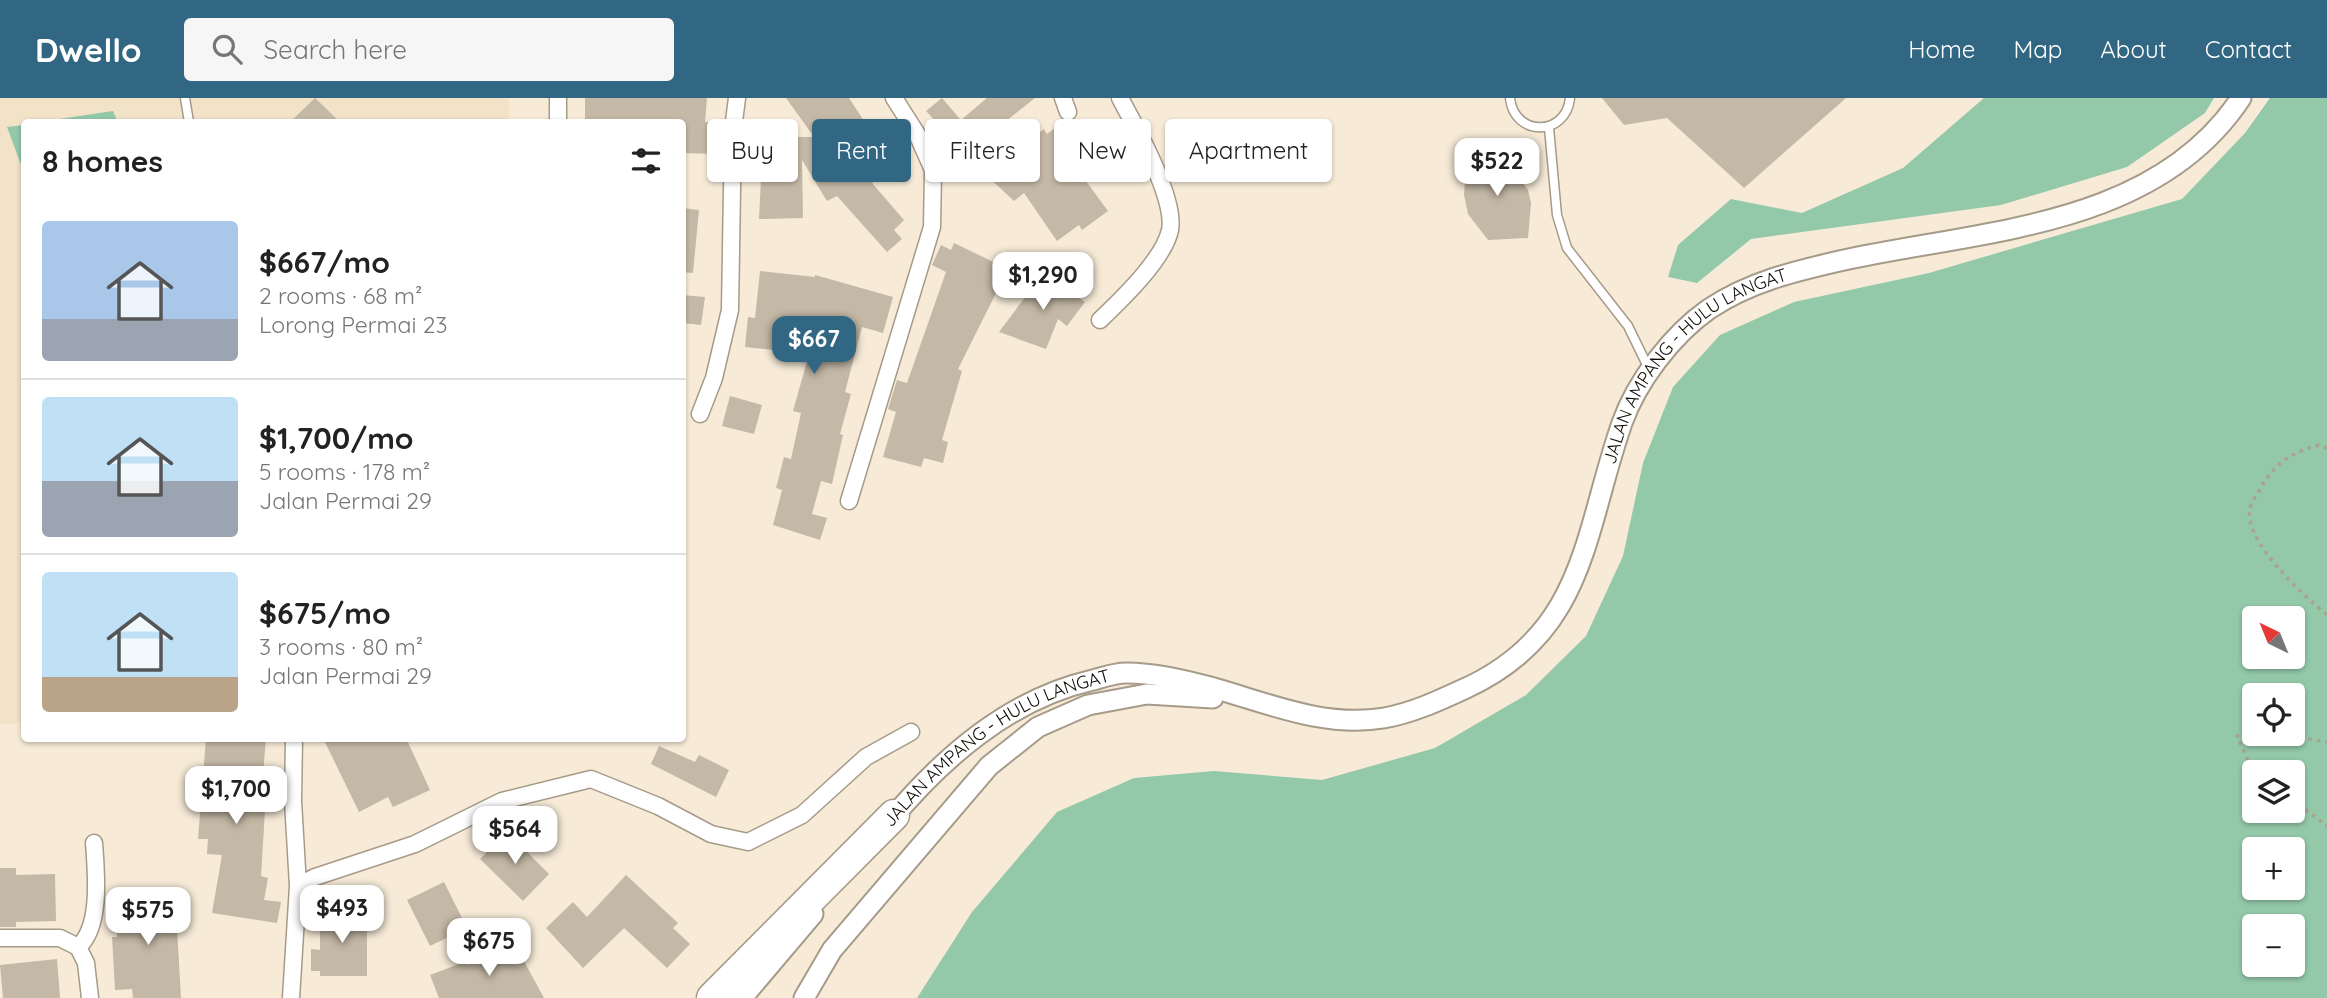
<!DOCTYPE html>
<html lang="en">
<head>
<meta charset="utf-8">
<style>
	:root { --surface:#fff; --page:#f6f6f6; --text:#222; --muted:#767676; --line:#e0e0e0; --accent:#316783 }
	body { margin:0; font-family:Quicksand,sans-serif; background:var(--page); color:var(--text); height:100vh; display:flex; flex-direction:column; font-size:26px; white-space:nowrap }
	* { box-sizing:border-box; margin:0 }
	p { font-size:23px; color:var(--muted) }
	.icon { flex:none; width:38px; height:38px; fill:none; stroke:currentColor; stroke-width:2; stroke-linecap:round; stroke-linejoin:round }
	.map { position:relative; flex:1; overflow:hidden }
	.panel { position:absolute; left:21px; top:21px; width:665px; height:623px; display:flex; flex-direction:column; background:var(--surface); border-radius:7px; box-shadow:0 2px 5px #0004 }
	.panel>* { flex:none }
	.hud { position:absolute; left:707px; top:21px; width:665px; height:63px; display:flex; gap:14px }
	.needle { width:46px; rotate:317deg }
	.buttons { position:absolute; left:2242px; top:508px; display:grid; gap:14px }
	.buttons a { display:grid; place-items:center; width:63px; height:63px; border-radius:7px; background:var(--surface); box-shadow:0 2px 5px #0004; font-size:35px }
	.price { position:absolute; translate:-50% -60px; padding:0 16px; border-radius:14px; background:#fff; color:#222; font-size:23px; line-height:46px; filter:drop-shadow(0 2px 4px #0008) }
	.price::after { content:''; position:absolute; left:50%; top:42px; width:21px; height:16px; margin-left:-10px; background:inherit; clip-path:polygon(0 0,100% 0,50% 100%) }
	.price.active { background:var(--accent); color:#fff }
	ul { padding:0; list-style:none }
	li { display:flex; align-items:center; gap:21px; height:175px; padding:0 21px }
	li+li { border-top:2px solid var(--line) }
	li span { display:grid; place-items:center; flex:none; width:196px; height:140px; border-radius:7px; color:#555 }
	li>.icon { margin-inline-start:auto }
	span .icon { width:84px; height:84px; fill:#fffc; stroke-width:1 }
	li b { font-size:30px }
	h2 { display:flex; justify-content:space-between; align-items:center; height:84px; padding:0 21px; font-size:30px }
	.tag { padding:0 24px; border-radius:7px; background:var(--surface); box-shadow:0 2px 5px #0004; font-size:24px; line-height:63px }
	.tag.active { background:var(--accent); color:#fff }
	header { display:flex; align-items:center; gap:42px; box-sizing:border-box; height:98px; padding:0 35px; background:var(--accent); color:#fff }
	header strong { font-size:33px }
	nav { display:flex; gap:38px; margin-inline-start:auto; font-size:24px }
	.search { width:490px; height:63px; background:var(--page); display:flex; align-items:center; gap:18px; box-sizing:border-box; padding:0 24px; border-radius:7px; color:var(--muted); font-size:26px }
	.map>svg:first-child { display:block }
</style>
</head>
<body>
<header>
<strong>Dwello</strong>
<div class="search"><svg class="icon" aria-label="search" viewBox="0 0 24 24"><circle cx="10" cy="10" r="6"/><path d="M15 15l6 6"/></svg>Search here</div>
<nav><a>Home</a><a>Map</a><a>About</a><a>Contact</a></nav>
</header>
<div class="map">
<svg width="2327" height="900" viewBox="0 0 2327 900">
	<rect width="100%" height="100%" fill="#f7ebd8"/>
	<path fill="#f2e2c8" d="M 0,0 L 509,0 L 509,24 L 24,24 L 24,624 L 0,627 Z"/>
	<path fill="#93c8a9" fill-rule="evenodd" d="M 1984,0 L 2214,0 L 2205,15 L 2127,69 L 2001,107 L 1751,141 L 1697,185 L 1668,179 L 1678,147 L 1731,101 L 1802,115 L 1903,70 Z
		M 2270,0 L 2327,0 L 2327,900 L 917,900 L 972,814 L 1057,714 L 1134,680 L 1214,673 L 1322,682 L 1435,650 L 1526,597 L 1586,538 L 1623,458 L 1643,365 L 1673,289 L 1720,237 L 1794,204 L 1929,175 L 2182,101 L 2245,35 ZM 2254,520 L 2292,520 L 2292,558 L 2254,558 ZM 2254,597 L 2292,597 L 2292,635 L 2254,635 ZM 2254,674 L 2292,674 L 2292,712 L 2254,712 ZM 2254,751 L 2292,751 L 2292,789 L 2254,789 ZM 2254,828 L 2292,828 L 2292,866 L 2254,866 Z
		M 113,13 L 118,24 L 39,24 Z
		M 24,27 L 24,75 L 7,29 Z"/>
	<path fill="#c4b8a6" d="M 315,0 L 340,24 L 290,24 Z
		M 585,0 L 707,0 L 705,24 L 719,24 L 719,56 L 682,55 L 682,24 L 585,24 Z
		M 786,0 L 849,0 L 872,35 L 869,37 L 891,74 L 872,85 L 904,122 L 894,132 L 902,141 L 887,154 L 837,98 L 827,103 L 802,62 L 803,120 L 759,121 L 763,39 L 814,39 Z
		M 942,0 L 960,21 L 945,34 L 926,13 Z
		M 987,0 L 1035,0 L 1006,23 L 1025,46 L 1044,31 L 1047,36 L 1062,25 L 1096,69 L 1083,79 L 1108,113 L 1082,132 L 1079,127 L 1057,143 L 1024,95 L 1014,103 L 986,77 L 993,72 L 955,27 Z
		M 1602,0 L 1846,0 L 1744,90 L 1667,20 L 1624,27 Z
		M 1479,48 L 1508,66 L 1528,92 L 1531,105 L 1528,140 L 1488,142 L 1468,116 L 1464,97 L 1465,81 Z
		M 682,110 L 699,112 L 693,175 L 682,174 Z
		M 954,145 L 1008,171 L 958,271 L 962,273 L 942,342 L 948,344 L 943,365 L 924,360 L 921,369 L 883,359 L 896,314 L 888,311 L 897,282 L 907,285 L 946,174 L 932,167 L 941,147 L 951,152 Z
		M 760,173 L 815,179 L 815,177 L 893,199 L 883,235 L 862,229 L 845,294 L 851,296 L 840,336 L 843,337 L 832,386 L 821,383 L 812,416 L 827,420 L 820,442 L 773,427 L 782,392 L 776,390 L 784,359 L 791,361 L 801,315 L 793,313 L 809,256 L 745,249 L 748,219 L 755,220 Z
		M 1044,174 L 1085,204 L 1067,228 L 1058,221 L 1046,251 L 999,234 Z
		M 682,197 L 705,199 L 701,227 L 682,225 Z
		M 730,298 L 762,307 L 754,336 L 722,328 Z
		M 206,640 L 266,640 L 260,713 L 265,713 L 261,778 L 268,780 L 264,802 L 281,804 L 277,825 L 212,815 L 222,757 L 207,756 L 208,741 L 198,741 Z
		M 323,640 L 406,640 L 430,692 L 393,709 L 388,699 L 359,714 Z
		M 659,648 L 695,664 L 699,657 L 729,672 L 716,699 L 651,666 Z
		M 507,734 L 549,776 L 523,803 L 480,761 Z
		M 0,770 L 16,770 L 16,777 L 55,776 L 56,823 L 16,824 L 16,829 L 0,829 Z
		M 626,777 L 678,825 L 673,830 L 690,846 L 667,870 L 624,830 L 583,870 L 546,830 L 573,804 L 587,819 Z
		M 444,784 L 467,830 L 430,848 L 407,802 Z
		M 180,797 L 182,829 L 177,830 L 181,900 L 133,900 L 132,891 L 115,892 L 112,839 L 117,839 L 114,803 Z
		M 320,814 L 367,814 L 367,878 L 320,878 L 320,873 L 311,873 L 311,851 L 320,852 Z
		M 513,843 L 544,900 L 439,900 L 430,877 L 467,863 L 468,867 Z
		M 57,861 L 60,900 L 3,900 L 0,867 Z"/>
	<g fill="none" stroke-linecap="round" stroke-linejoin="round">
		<g stroke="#a69a89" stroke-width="11">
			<path id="service" d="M 185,0 L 189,24
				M 1510,0 C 1514,39 1566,39 1570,0
				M 1549,30 L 1557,117 L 1567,150 L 1628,228 L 1649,271"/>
		</g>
		<g stroke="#a69a89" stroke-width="19">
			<path id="minor" d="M 558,0 L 558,24
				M 1063,0 L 1068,14
				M 1100,222 C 1121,202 1164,161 1170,132 C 1176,100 1135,28 1120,0
				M 700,316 L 714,280 L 730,212 L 733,31 L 737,0
				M 849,403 L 932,129 L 933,72 L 917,36 L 894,0
				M 294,640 L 293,703 L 298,788
				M 0,840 L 60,840 L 78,849
				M 78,849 C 102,829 96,773 94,745
				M 78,849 L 86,865 L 90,900
				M 291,900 L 298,788 L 315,779 L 415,746 L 502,703 L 591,681 L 658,708 L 711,736 L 748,744 L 802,717 L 866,659 L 911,634"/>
		</g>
		<g stroke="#a69a89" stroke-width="23">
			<g id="tertiary">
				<path id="s1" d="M 888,725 C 942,660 1009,601 1093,582 C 1104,579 1115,575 1126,575 C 1154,575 1183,582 1210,589 C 1268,605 1323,630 1384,620 C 1412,615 1438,603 1464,591 C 1586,536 1584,434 1622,325 C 1637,283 1672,237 1709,211 C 1751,183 1796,173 1844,162 C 1981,132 2155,130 2241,0"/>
				<path d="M 742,900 L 813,816"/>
				<path d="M 804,900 L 832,852 L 989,668 L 1038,629 L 1088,607 L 1147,596 L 1213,600"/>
			</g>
		</g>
		<g stroke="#a69a89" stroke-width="33">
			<path id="motorway" d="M 712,900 L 894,717"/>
		</g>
		<path stroke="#aba193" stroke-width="3.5" stroke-dasharray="3.5 5" stroke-linecap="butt" d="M 2327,350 L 2319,347 C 2295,353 2276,364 2263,386 C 2260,393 2252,402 2250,410 C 2243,444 2303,496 2327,517
			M 2254,633 L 2244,632 L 2237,638 L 2247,661 L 2260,674
			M 2275,635 L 2327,644
			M 2292,701 L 2327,728"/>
		<use href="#service" stroke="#fff" stroke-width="8"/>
		<use href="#minor" stroke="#fff" stroke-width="16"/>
		<use href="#tertiary" stroke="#fff" stroke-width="19"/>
		<use href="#motorway" stroke="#fff" stroke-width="30"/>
	</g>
	<g text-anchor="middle" stroke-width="6" stroke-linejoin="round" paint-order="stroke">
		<g font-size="18" fill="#0f0b06" stroke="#fff">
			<text dy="6" stroke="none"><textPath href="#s1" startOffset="1054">JALAN AMPANG - HULU LANGAT</textPath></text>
			<text dy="6" stroke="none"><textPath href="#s1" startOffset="135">JALAN AMPANG - HULU LANGAT</textPath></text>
		</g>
	</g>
</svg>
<div class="buttons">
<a><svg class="needle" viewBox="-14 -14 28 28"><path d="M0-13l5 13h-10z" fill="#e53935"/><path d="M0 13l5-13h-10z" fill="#767676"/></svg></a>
<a><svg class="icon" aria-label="locate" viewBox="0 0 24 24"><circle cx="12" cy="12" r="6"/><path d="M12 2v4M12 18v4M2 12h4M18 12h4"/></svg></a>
<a><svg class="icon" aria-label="layers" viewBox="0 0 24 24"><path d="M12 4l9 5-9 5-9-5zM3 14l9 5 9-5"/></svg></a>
<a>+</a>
<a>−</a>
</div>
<b class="price" style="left:1497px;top:100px">$522</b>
<b class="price" style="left:1043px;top:214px">$1,290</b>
<b class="price active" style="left:814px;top:278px">$667</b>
<b class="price" style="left:236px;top:728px">$1,700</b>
<b class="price" style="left:515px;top:768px">$564</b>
<b class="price" style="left:342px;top:847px">$493</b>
<b class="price" style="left:148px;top:849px">$575</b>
<b class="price" style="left:489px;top:880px">$675</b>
<div class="hud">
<a class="tag">Buy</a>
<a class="tag active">Rent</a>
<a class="tag">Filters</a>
<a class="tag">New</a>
<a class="tag">Apartment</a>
</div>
<section class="panel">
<h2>8 homes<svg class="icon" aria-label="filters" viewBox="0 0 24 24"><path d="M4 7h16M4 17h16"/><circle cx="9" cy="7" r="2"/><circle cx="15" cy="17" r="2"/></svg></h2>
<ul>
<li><span style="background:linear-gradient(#a9c7e8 70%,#9aa5b1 0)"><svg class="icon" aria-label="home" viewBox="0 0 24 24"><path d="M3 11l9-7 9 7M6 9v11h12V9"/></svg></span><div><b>$667/mo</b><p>2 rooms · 68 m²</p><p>Lorong Permai 23</p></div></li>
<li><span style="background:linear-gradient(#bfe0f5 60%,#9aa5b1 0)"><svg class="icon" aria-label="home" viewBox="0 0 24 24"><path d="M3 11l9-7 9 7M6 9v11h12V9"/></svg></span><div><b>$1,700/mo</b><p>5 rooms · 178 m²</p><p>Jalan Permai 29</p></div></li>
<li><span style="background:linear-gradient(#bfe0f5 75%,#b9a48a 0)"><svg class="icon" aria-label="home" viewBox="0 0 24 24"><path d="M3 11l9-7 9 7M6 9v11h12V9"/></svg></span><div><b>$675/mo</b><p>3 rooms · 80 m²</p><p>Jalan Permai 29</p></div></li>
</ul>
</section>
</div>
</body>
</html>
